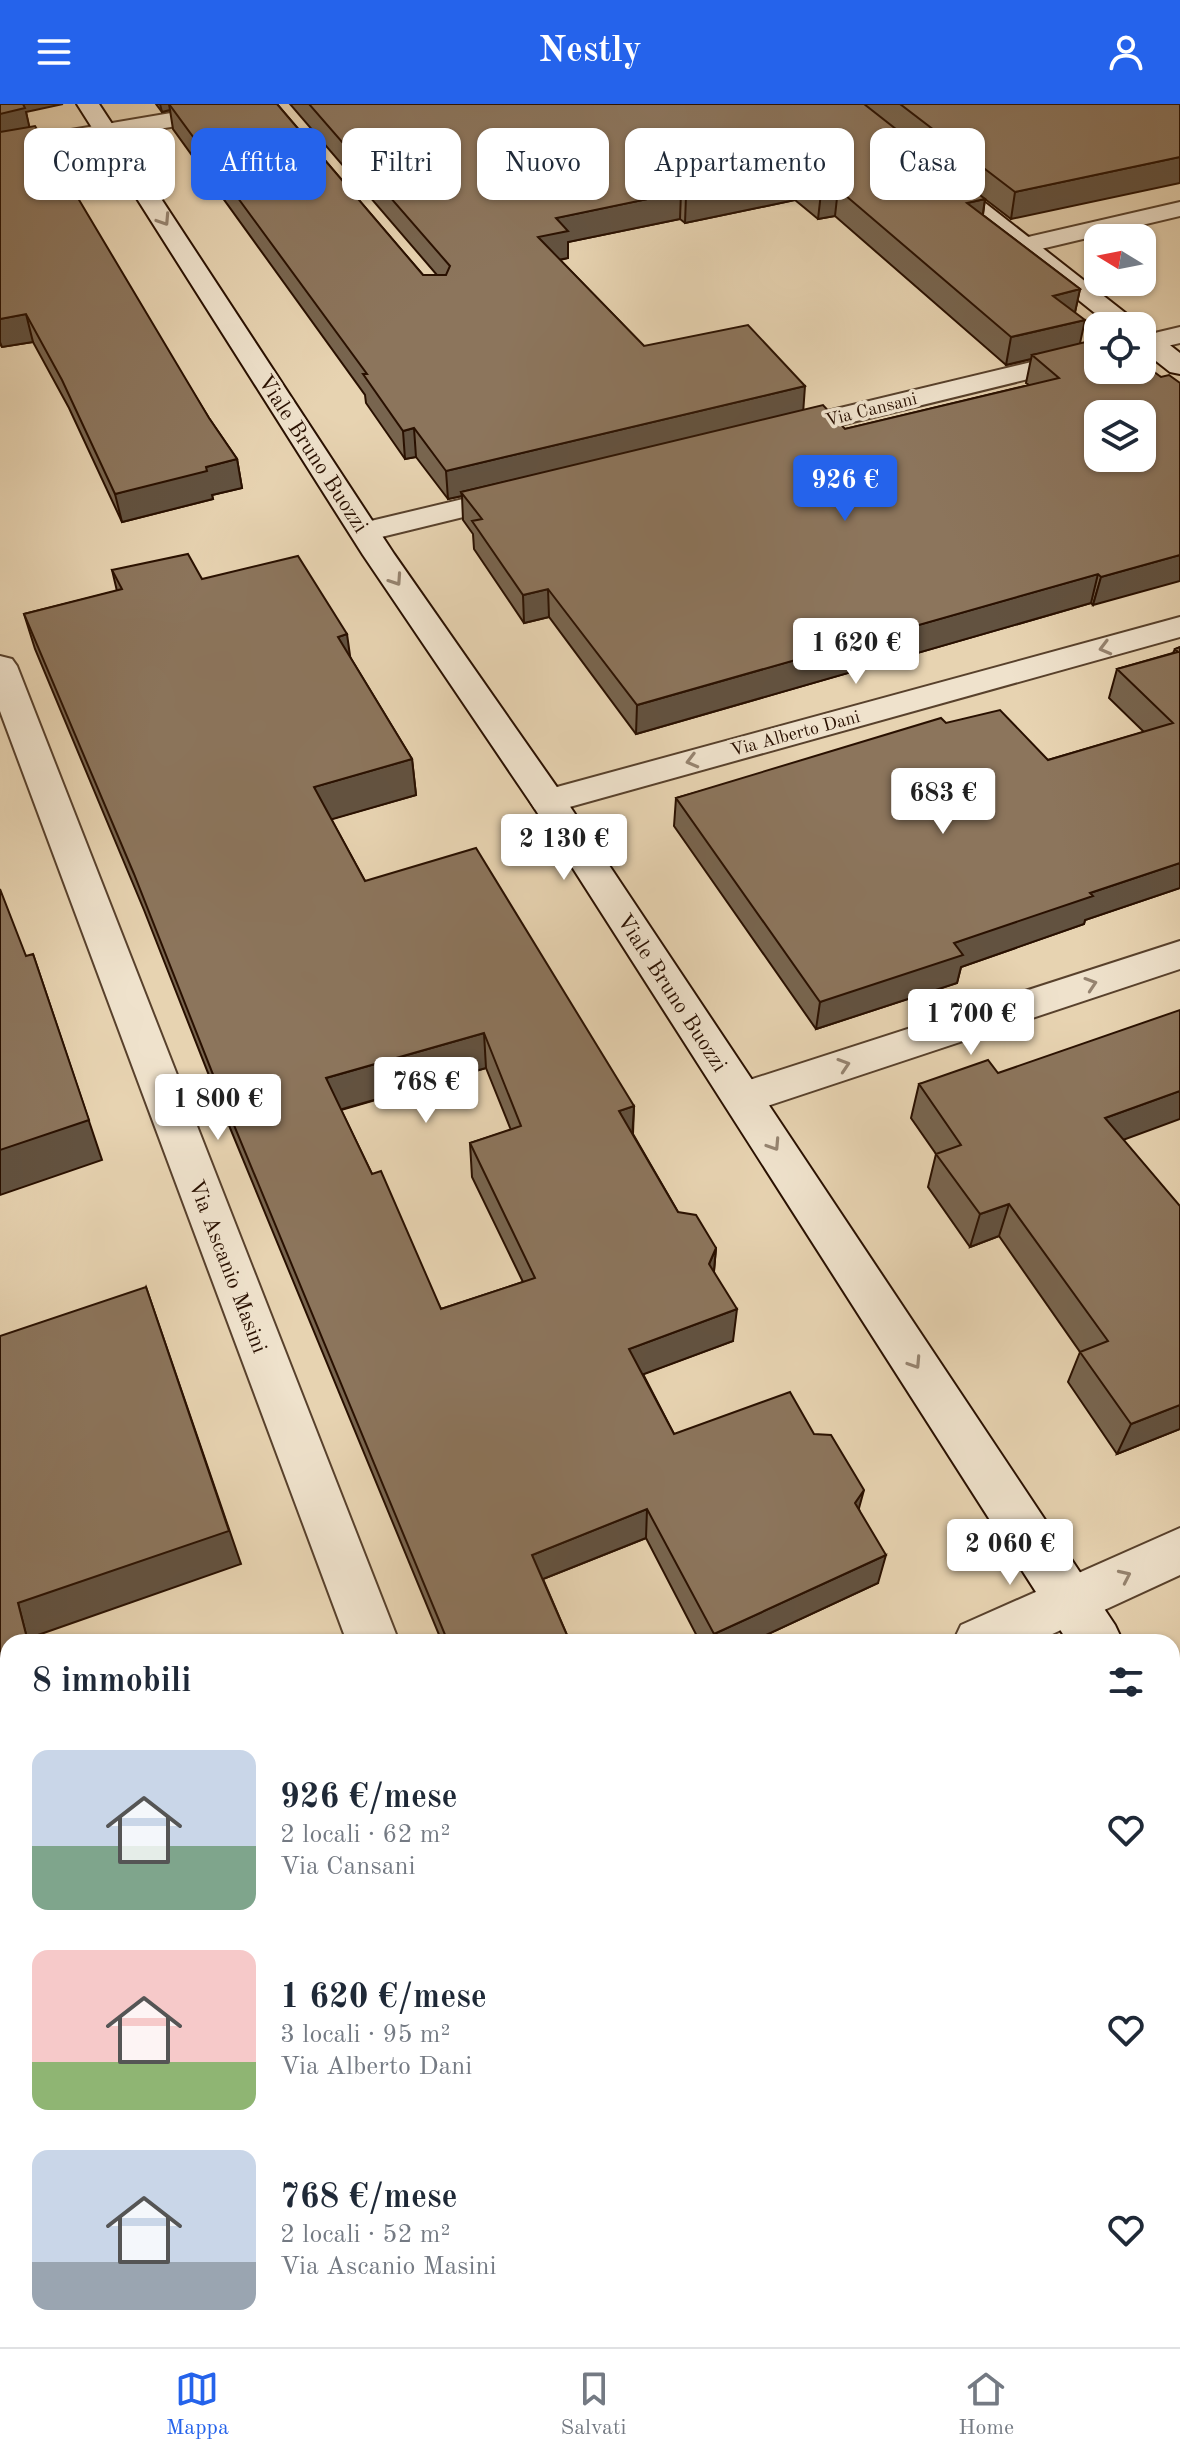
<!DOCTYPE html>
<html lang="it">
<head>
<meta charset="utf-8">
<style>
	:root { --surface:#fff; --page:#f2f2f3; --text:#1f2937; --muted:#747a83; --line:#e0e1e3; --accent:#2563eb }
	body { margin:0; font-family:"Old Standard TT",serif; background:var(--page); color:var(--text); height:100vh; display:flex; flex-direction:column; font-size:30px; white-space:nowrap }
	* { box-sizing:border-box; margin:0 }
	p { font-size:26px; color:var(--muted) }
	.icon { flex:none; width:44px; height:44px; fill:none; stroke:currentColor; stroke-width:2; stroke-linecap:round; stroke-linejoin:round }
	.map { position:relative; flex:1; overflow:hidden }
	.drawer { position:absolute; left:0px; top:1530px; width:1180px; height:714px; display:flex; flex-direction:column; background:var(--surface); border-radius:24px 24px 0 0; box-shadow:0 2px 6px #0004 }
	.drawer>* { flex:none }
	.top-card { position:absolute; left:24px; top:24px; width:1132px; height:72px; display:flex; gap:16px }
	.needle { width:52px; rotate:280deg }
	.fabs { position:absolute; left:1084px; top:120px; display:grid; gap:16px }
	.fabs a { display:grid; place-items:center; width:72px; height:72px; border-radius:16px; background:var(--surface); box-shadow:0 2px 6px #0004; font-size:40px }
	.price { position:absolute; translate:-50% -68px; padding:0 18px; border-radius:8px; background:#fff; color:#222; font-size:26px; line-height:52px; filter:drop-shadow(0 2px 4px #0008) }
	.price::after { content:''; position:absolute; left:50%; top:48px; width:24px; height:18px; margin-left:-12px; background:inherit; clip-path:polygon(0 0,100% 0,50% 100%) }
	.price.current { background:var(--accent); color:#fff }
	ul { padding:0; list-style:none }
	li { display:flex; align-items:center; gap:24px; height:200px; padding:0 32px }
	li span { display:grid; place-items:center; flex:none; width:224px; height:160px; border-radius:16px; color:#555 }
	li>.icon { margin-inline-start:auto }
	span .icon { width:96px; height:96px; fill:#fffc; stroke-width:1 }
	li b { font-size:34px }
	h2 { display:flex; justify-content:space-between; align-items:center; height:96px; padding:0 32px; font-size:34px }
	.chip { padding:0 28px; border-radius:16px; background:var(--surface); box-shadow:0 2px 6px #0004; font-size:28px; line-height:72px }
	.chip.current { background:var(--accent); color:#fff }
	header { display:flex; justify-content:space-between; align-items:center; height:104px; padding:0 32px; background:var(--accent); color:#fff; font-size:36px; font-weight:700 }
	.tabs { display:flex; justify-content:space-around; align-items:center; height:112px; border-top:2px solid var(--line); background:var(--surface); font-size:22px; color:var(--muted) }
	.tabs a { display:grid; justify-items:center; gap:4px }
	.tabs .current { color:var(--accent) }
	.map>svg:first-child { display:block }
</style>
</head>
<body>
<header><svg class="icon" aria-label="menu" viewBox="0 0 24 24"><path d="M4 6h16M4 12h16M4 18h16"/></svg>Nestly<svg class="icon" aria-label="person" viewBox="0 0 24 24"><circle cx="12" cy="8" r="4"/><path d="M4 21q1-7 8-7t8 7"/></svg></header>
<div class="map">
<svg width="1180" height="2243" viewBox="0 0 1180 2243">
	<rect width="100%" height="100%" fill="#e7d3b1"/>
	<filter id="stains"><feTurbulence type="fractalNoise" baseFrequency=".0025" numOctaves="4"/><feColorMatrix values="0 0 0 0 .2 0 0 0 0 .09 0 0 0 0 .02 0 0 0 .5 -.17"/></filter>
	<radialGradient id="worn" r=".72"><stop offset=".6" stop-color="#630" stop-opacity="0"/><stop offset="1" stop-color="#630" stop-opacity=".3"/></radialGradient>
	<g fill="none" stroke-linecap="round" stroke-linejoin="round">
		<g stroke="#58412c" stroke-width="4">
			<path id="street" d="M 224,0 L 276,0 L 273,5 L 265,7 L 0,52 L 0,38 Z
				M 1180,98 L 1180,112 L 1024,149 L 1015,146 L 1011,141 L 1015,136 Z
				M 1180,223 L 1180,239 L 1142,248 L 1142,232 Z
				M 1098,242 L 1098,258 L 775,337 L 765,334 L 760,328 L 765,322 Z
				M 522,381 L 533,384 L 537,390 L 533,396 L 365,437 L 354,435 L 350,428 L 354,421 Z
				M 1180,513 L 1180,533 L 548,709 L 535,705 L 530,697 L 535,689 Z
				M 0,552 L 12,555 L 17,562 L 399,1538 L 347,1538 L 0,607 Z
				M 1180,837 L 1180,865 L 743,1010 L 728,1005 L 722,994 L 728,983 Z
				M 1180,1424 L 1180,1471 L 1035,1538 L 953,1538 L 961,1521 Z
				M 8,1948 L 8,2009 L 0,2012 L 0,1951 Z"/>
		</g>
		<g stroke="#291000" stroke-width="4">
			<path id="secondary" d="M 77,0 L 99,0 L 394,450 L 561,689 L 1115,1521 L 1123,1538 L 1068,1538 L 535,705 L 363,451 Z
				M 834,0 L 859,0 L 1142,222 L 1111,222 Z
				M 1142,225 L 1152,227 L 1180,249 L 1180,270 L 1170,268 L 1142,246 Z
				M 1172,1626 L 1180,1629 L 1180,1691 L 1172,1687 Z"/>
		</g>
		<use href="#street" fill="#efe2cc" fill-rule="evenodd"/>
		<use href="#secondary" fill="#efe2cc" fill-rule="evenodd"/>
	</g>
	<path fill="#78654f" stroke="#291000" stroke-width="2" fill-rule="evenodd" d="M 0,0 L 26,8 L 29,23 L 209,314 L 237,355 L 242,384 L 212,391 L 213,395 L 122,418 L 69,304 L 33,238 L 2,243 L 0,240 Z
		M 156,0 L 277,0 L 423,171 L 437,171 L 290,0 L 1180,0 L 1011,115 L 985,95 L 983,111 L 1080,185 L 1075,208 L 1080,239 L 1161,273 L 1093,501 L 1091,499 L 636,630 L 549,513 L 524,519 L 474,445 L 473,430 L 463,416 L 462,392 L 448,395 L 416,353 L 405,355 L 366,299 L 365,291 L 173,25 L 170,6 L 162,8 ZM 795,96 L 818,115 L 835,112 L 1006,261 L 1031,255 L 1026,279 L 1029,281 L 845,325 L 803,306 L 644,242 L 560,156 L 568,154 L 568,138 L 680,115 L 685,119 Z
		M 112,466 L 202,475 L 350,553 L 412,655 L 416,691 L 331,715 L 365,777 L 634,1002 L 633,1030 L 678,1108 L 716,1144 L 714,1168 L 733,1237 L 643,1270 L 674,1330 L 859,1405 L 878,1479 L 751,1538 L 700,1538 L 646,1434 L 543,1475 L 570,1538 L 442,1538 L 221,1002 L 144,806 L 35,545 L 24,510 L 117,487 ZM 486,964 L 511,1026 L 470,1039 L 472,1073 L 523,1178 L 441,1205 L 372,1070 L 341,1006 Z
		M 1180,543 L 1180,784 L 1085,816 L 1084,820 L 961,863 L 957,879 L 816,925 L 674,722 L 676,694 L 946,619 L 1048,656 L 1144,628 L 1109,594 L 1117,565 L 1173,549 L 1175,545 Z
		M 998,969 L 1124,1036 L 1180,1325 L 1117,1350 L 1068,1278 L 1080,1248 L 999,1132 L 970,1143 L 928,1083 L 936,1050 L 911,1014 L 919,980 Z
		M 1180,2098 L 1180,2243 L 1171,2243 L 1167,2236 L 1172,2236 L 1172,2103 Z
		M 949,2236 L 1077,2236 L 1081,2243 L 952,2243 Z"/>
	<path fill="#625240" stroke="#291000" stroke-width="2" d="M 17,0 L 63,0 L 26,8 L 31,30 L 0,37 L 0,10 Z
		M 160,0 L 169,0 L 170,6 L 162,8 Z
		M 1180,53 L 1180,79 L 1011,115 L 1015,88 Z
		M 797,69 L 795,96 L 685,119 L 686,92 Z
		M 838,85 L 835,112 L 818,115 L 821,89 Z
		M 681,88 L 680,115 L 568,138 L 568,154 L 538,160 L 538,133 L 556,114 Z
		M 985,95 L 981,122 L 967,99 Z
		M 1080,185 L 1074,213 L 1053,192 Z
		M 26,210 L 33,238 L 2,243 L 0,238 L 0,215 Z
		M 1085,216 L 1079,244 L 1032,251 L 1031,255 L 1006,261 L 1011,233 Z
		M 805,282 L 803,310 L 461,388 L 462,392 L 448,395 L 446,367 Z
		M 414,324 L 416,353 L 405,355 L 403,327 Z
		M 237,355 L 242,384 L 212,391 L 213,395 L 122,418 L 115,390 L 206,363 Z
		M 1180,451 L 1180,477 L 1093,501 L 1101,473 Z
		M 1098,470 L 1091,499 L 636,630 L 637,601 Z
		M 548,485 L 549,513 L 524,519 L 523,491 Z
		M 347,530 L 352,566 L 338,533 Z
		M 412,655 L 416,691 L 319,719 L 314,683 Z
		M 1180,759 L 1180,784 L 1085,816 L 1084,820 L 961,863 L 957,879 L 816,925 L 820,898 L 954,839 L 1090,789 Z
		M 33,850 L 102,1056 L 0,1091 L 0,1046 Z
		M 484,929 L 486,964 L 332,1008 L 326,974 Z
		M 1180,987 L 1180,1015 L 1093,1047 L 1105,1014 Z
		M 634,1002 L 632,1036 L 619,1007 Z
		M 1009,1100 L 999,1132 L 970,1143 L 980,1110 Z
		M 716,1144 L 713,1177 L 709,1160 Z
		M 146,1183 L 241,1460 L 38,1531 L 39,1538 L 28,1538 L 18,1499 Z
		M 737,1205 L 733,1237 L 628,1276 L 629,1245 Z
		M 1180,1301 L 1180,1325 L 1117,1350 L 1131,1320 Z
		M 864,1386 L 856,1415 L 855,1399 Z
		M 647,1405 L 646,1434 L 533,1479 L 532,1451 Z
		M 886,1451 L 878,1479 L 751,1538 L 713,1538 L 714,1530 Z
		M 8,1859 L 8,1891 L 0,1894 L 0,1863 Z
		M 1180,1994 L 1180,1997 L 1172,2001 L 1172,1998 Z
		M 230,2236 L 244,2236 L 245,2243 L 216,2243 Z"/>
	<path fill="#8c755c" stroke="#291000" stroke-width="2" fill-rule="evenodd" d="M 0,0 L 23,0 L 25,4 L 0,10 Z
		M 169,0 L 277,0 L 423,171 L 446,171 L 450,162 L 309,0 L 864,0 L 985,95 L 967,99 L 1080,185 L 1053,192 L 1085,216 L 1011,233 L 838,85 L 821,89 L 797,69 L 686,92 L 681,88 L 556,114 L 568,127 L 538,133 L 644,242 L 748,221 L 805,282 L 446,367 L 414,324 L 403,327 L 363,270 L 367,270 Z
		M 900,0 L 1180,0 L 1180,53 L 1015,88 Z
		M 35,22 L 209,314 L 237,355 L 206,363 L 207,367 L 115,390 L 62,276 L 26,210 L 0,215 L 0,28 Z
		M 1098,235 L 1098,266 L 1142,266 L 1142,259 L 1161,273 L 1169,271 L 1180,279 L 1180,451 L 1101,473 L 1098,470 L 637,601 L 548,485 L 523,491 L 472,417 L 482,415 L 461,388 L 823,301 L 845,325 L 1059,274 L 1032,251 ZM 1098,310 L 1142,310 L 1142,354 L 1098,354 Z
		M 188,450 L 202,475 L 298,452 L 347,530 L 338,533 L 412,655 L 314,683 L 365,777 L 476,744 L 634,1002 L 619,1007 L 678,1108 L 696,1111 L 716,1144 L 709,1160 L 737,1205 L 629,1245 L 674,1330 L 790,1288 L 814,1330 L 831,1331 L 864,1386 L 855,1399 L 886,1451 L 714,1530 L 647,1405 L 532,1451 L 570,1538 L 448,1538 L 212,968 L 134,770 L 24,510 L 122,485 L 112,466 ZM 484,929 L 521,1022 L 470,1039 L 535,1174 L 441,1205 L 381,1067 L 372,1070 L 326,974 Z
		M 1180,543 L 1180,759 L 1090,789 L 1093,792 L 954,839 L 963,851 L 820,898 L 676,694 L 941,614 L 946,619 L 1000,606 L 1048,656 L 1173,619 L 1117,565 L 1178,548 L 1175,545 Z
		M 0,785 L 26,852 L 33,850 L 89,1016 L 0,1046 Z
		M 1180,906 L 1180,987 L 1105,1014 L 1180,1102 L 1180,1301 L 1131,1320 L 1080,1248 L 1108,1237 L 1009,1100 L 980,1110 L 936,1050 L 961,1041 L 919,980 L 988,956 L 998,969 Z
		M 146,1183 L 229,1427 L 18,1499 L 28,1538 L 8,1538 L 8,1859 L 0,1863 L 0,1232 Z
		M 1172,1910 L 1180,1923 L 1180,1994 L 1172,1998 Z
		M 8,2095 L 8,2236 L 230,2236 L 216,2243 L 0,2243 L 0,2099 Z
		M 1180,2098 L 1180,2208 L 1172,2193 L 1172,2103 Z
		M 530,2236 L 815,2236 L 818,2243 L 533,2243 Z
		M 969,2236 L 1077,2236 L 1081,2243 L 972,2243 Z"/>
	<defs><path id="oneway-chevron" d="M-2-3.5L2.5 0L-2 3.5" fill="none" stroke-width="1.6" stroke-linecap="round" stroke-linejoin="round" transform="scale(2)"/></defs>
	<g stroke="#968470">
		<use href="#oneway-chevron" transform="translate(164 116) rotate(57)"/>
		<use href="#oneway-chevron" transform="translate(396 476) rotate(56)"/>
		<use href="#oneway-chevron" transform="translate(1105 544) rotate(165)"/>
		<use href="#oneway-chevron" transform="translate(692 657) rotate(165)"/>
		<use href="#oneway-chevron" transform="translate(1091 880) rotate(-18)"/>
		<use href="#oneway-chevron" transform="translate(844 961) rotate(-18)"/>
		<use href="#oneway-chevron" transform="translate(774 1041) rotate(57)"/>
		<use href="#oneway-chevron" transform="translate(915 1259) rotate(57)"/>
		<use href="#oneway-chevron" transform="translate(1125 1472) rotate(-25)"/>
	</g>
	<g text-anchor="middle" stroke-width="7" stroke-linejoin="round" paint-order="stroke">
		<g font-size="18" fill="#291000" stroke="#efe2cc">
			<text transform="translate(871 305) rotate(-14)" y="6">Via Cansani</text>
			<text transform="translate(795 629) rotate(-15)" y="6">Via Alberto Dani</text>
		</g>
		<g font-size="22" fill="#291000" stroke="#efe2cc">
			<text transform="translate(314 349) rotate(57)" y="8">Viale Bruno Buozzi</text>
			<text transform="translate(673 888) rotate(57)" y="8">Viale Bruno Buozzi</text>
			<text transform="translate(229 1162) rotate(69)" y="8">Via Ascanio Masini</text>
		</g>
	</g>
	<rect width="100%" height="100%" filter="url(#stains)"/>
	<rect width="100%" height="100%" fill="url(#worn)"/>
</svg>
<div class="fabs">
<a><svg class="needle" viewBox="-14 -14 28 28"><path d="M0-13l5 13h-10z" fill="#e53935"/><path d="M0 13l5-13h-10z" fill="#747a83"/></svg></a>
<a><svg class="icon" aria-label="locate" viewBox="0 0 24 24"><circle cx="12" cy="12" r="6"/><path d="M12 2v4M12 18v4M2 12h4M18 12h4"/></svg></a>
<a><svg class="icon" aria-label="layers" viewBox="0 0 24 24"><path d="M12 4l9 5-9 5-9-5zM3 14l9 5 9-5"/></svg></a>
</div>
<b class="price current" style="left:845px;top:419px">926 €</b>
<b class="price" style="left:856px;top:582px">1 620 €</b>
<b class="price" style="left:943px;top:732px">683 €</b>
<b class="price" style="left:564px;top:778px">2 130 €</b>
<b class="price" style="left:971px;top:953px">1 700 €</b>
<b class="price" style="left:426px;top:1021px">768 €</b>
<b class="price" style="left:218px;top:1038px">1 800 €</b>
<b class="price" style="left:1010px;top:1483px">2 060 €</b>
<div class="top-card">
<a class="chip">Compra</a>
<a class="chip current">Affitta</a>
<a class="chip">Filtri</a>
<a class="chip">Nuovo</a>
<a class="chip">Appartamento</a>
<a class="chip">Casa</a>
</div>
<section class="drawer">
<h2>8 immobili<svg class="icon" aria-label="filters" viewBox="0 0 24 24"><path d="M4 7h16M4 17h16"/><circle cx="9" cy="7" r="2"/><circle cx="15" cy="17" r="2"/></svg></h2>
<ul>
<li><span style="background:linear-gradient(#c9d6e8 60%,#7fa58c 0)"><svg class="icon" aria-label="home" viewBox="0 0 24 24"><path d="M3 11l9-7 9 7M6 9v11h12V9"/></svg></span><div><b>926 €/mese</b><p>2 locali · 62 m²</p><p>Via Cansani</p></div><svg class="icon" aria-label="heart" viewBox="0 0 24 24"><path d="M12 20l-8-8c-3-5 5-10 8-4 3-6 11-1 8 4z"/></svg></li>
<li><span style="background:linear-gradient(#f6c9c9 70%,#8fb573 0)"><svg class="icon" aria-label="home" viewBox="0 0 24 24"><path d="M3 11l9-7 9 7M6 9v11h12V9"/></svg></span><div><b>1 620 €/mese</b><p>3 locali · 95 m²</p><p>Via Alberto Dani</p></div><svg class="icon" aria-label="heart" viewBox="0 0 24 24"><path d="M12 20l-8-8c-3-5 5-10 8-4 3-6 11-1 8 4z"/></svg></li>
<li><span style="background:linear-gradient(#c9d6e8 70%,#9aa5b1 0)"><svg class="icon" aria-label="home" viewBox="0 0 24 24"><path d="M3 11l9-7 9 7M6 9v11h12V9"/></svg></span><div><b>768 €/mese</b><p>2 locali · 52 m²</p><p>Via Ascanio Masini</p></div><svg class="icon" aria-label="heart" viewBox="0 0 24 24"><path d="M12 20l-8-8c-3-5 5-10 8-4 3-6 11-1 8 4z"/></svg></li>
</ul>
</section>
</div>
<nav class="tabs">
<a class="current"><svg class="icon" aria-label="map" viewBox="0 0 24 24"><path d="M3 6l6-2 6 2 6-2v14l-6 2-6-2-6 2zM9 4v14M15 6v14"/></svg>Mappa</a>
<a><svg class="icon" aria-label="saved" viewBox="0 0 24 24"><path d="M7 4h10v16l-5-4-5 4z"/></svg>Salvati</a>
<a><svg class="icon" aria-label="home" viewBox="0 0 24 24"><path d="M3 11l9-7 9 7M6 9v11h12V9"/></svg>Home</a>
</nav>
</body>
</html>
